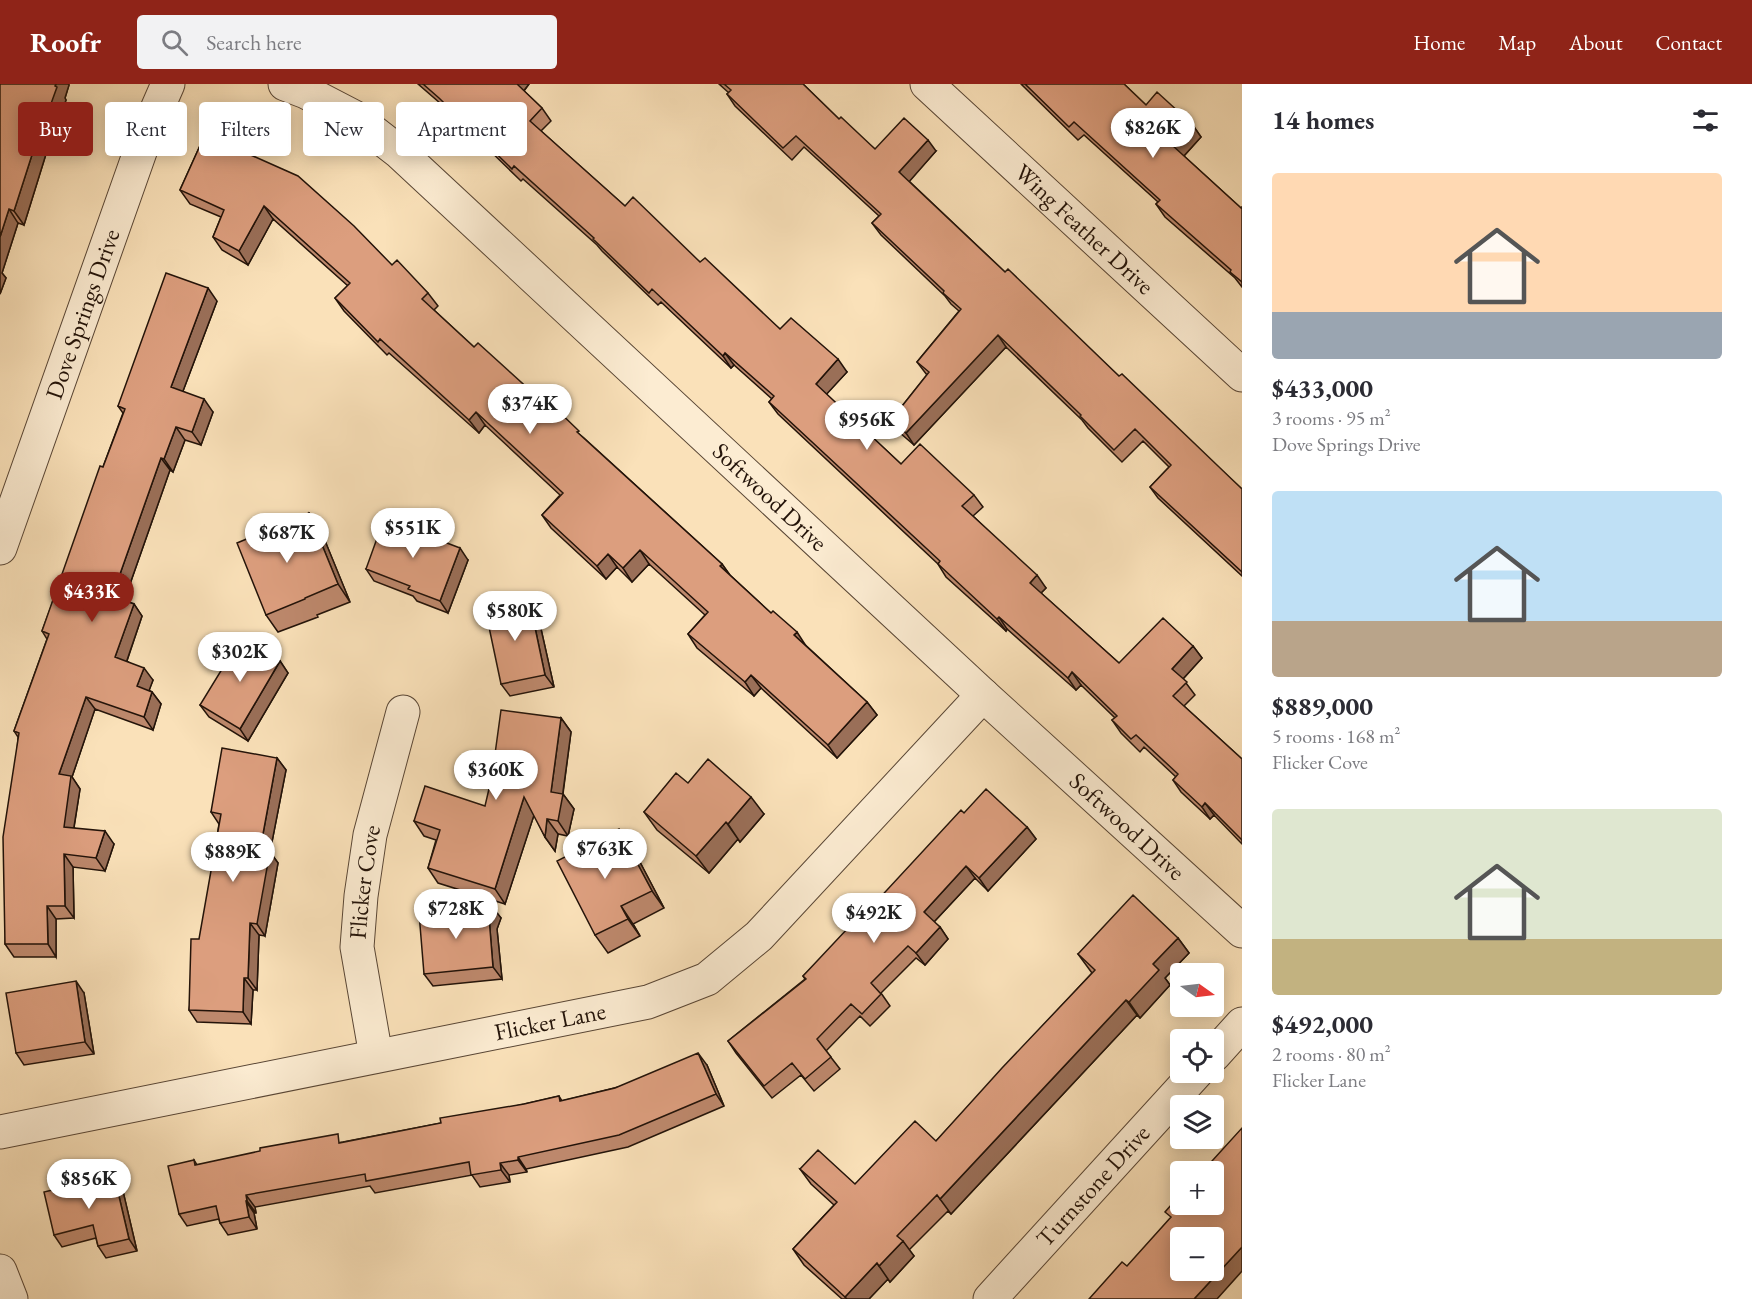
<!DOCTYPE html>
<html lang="en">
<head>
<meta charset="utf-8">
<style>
	:root { --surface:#fff; --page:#f2f2f3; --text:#2b2b33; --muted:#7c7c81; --accent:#8f2418 }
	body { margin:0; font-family:"EB Garamond",serif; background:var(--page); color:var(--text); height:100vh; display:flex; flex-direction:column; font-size:22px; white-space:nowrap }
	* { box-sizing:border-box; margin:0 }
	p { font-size:20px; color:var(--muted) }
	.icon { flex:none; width:33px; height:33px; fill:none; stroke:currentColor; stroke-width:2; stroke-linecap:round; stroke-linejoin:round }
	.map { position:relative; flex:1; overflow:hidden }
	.side { display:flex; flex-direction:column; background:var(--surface); width:510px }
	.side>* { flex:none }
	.guide { position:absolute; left:18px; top:18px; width:570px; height:54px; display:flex; gap:12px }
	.needle { width:39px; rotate:104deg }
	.buttons { position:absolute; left:1170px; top:879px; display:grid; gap:12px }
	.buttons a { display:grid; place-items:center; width:54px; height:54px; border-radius:6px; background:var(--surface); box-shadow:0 3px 15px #0003; font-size:30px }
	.price { position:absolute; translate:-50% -51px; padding:0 14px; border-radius:21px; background:#fff; color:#222; font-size:20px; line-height:39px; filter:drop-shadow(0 2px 3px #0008) }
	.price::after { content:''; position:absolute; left:50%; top:36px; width:18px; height:14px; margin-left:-9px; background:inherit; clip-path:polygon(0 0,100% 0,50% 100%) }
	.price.current { background:var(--accent); color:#fff }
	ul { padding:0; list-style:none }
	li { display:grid; align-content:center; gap:12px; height:318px; padding:0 30px }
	li span { display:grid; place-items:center; height:186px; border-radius:6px; color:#555 }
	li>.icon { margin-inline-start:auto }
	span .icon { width:108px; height:108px; fill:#fffc; stroke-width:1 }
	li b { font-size:26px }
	h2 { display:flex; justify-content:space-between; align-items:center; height:72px; padding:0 30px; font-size:26px }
	.pill { padding:0 21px; border-radius:6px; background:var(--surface); box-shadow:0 3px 15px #0003; font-size:21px; line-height:54px }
	.pill.current { background:var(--accent); color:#fff }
	header { display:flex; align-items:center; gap:36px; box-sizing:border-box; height:84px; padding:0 30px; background:var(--accent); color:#fff }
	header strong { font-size:28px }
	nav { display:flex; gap:33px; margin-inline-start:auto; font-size:21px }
	.search { width:420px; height:54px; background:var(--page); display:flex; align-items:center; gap:15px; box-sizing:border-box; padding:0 21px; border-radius:6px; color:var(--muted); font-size:22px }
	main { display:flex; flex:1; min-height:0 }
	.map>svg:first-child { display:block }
</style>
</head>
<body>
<header>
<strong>Roofr</strong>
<div class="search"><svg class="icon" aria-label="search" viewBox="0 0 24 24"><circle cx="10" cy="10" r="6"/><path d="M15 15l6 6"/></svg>Search here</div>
<nav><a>Home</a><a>Map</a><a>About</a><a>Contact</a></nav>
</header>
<main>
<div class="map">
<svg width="1242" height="1215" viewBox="0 0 1242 1215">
	<rect width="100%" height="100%" fill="#fae1b9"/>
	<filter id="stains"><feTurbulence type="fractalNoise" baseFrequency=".00333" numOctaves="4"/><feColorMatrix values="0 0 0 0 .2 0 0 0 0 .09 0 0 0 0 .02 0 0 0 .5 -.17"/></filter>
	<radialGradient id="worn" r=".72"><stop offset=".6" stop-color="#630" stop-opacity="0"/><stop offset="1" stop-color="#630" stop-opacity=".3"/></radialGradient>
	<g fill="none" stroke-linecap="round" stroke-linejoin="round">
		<g stroke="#594635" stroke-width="35">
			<g id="minor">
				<path id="s1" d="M 285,0 L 306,8 L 354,33 L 399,68 L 983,611 L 1242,847"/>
				<path id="s2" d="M 927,0 L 1242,291"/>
				<path d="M 1214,971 L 1242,940"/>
				<path id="s3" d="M 376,972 L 357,863 L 361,812 L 370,751 L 403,628"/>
				<path id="s4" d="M 0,1048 L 648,918 L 707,895 L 759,852 L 983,611"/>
				<path id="s5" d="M 990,1215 L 1197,988"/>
			</g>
		</g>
		<g stroke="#594635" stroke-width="35">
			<g id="tertiary">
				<path id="s6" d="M 0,464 L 147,48 L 168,0"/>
				<path d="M 0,1187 L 11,1215"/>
			</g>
		</g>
		<use href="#minor" stroke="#fcecd2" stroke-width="33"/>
		<use href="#tertiary" stroke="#fcecd2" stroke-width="33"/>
	</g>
	<path fill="#bd886c" stroke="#231309" stroke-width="1.5" d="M 0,0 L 69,1 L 65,14 L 66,16 L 57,41 L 55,41 L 24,141 L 18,139 L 2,189 L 6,194 L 0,210 Z
		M 418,0 L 529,0 L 524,7 L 542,24 L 551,37 L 541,47 L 625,122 L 700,178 L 780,245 L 847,288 L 826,310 L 901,380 L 974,411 L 983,423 L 973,432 L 1046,504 L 1041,509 L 1119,579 L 1193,562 L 1202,574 L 1183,595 L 1195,611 L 1184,622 L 1242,675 L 1242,760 L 1214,731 L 1210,735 L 1181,708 L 1173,696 L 1176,693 L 1144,663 L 1140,668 L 1121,649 L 1112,636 L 1115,634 L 1081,601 L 1076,606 L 1007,545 L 1006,547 L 946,493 L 938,480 L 778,330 L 769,318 L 772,315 L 734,281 L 731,284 L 661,218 L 658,221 L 602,167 L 597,161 L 523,95 L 521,97 L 448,26 Z
		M 719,0 L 803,0 L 839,35 L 875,65 L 936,67 L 909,97 L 1005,188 L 1242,405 L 1242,492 L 1158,414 L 1150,403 L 1169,383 L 1143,357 L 1122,378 L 1088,344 L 1082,336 L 1006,263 L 914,361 L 899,348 L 891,336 L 927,291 L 917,278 L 959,227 L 951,220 L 945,212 L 881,151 L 872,139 L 879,132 L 804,63 L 792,76 L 735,22 L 727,10 L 729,9 Z
		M 1021,0 L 1124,0 L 1146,21 L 1192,40 L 1201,53 L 1184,72 L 1241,124 L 1242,123 L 1242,203 L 1235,194 L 1165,133 L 1156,120 L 1158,118 L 1084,51 L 1078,56 Z
		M 203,55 L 392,181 L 428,209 L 438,222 L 434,226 L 474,263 L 584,354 L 722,480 L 730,491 L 867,618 L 877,631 L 837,674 L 761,604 L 754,612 L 697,564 L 688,550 L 705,531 L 649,480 L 632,498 L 617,483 L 606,495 L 551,444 L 542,431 L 560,411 L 485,341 L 479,349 L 389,269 L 387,271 L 344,227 L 335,214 L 348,202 L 273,135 L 248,181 L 222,166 L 213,153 L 221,133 L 190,120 L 180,106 Z
		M 217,217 L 183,307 L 213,328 L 201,361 L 185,356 L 173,388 L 170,386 L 130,500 L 132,503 L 127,517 L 134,520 L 142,532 L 127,577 L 153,596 L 149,606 L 152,608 L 161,620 L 153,646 L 95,625 L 72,693 L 80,705 L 74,744 L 114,760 L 105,787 L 73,783 L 74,834 L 56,835 L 56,873 L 14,873 L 5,860 L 18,653 L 14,647 L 47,555 L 42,547 L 123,329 L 118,322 Z
		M 309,429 L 321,447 L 350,518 L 317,531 L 318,533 L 278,548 L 266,531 Z
		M 468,476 L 448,529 L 417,517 L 413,512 L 374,497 L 366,485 Z
		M 537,527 L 554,603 L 510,612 L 501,600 Z
		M 280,577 L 288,589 L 248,657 L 209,633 L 200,621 Z
		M 561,634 L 571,648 L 563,710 L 574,725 L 568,752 L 558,750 L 555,767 L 545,753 L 534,731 L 505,820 L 438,799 L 428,784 L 436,756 L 424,752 L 414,737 L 485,722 Z
		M 277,674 L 286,686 L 270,768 L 278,779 L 265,852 L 259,851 L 257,906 L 253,906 L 251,940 L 197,938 L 189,926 L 219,740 L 211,728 Z
		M 688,699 L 764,730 L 740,758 L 738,755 L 709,789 L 657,746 L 644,728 Z
		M 964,729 L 1027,743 L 1036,755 L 988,807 L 975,794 L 934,838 L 940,843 L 948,855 L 925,881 L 916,874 L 881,909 L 890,922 L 870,942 L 860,932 L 826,967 L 840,985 L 814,1007 L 801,991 L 772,1014 L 736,969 L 728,957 L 805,895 L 803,892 L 850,846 Z
		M 632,763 L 664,824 L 633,840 L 640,852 L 608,869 L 595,851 Z
		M 489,823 L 501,834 L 497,845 L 502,895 L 433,902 L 424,890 Z
		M 1178,854 L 1189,869 L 1165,894 L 1170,901 L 1140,934 L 1137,931 L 951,1130 L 948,1127 L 909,1166 L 914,1172 L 890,1198 L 888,1195 L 869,1215 L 842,1215 L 804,1181 L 793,1165 L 834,1121 L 811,1100 L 800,1085 L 855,1100 L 936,1057 L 1092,889 L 1078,870 Z
		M 84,909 L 94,970 L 24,981 L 16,969 Z
		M 707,981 L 724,1022 L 628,1063 L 526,1085 L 527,1088 L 509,1091 L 510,1098 L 480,1103 L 472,1091 L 375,1109 L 370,1102 L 255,1123 L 256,1129 L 254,1129 L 257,1145 L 228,1151 L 220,1139 L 219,1135 L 187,1142 L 179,1130 L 194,1076 L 197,1081 L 343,1058 L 441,1039 L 559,1012 L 562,1017 Z
		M 114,1091 L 122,1103 L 137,1167 L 106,1174 L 98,1162 L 96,1154 L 62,1163 L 54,1151 Z"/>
	<path fill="#9a6f58" stroke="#231309" stroke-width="1.5" d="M 56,0 L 68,0 L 69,1 L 65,14 L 66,16 L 57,41 L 48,28 Z
		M 516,0 L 529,0 L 522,9 Z
		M 46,27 L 55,41 L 24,141 L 14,127 Z
		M 1192,40 L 1201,53 L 1182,74 L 1172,61 Z
		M 928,56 L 936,67 L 908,99 L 899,88 Z
		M 264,122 L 273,135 L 248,181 L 239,167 Z
		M 9,125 L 18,139 L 2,189 L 6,194 L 0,210 L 0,153 Z
		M 208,204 L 217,217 L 180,315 L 171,303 Z
		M 998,251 L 1006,263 L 914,361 L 906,349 Z
		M 725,269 L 734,281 L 731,284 L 723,272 Z
		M 838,275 L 847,288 L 824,313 L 816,300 Z
		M 204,315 L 213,328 L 201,361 L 192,348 Z
		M 476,328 L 485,341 L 479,349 L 469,336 Z
		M 176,343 L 185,356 L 173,388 L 164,375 Z
		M 161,374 L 170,386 L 130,500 L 132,503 L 124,526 L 115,513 L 120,490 Z
		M 309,429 L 321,447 L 350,518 L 338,500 Z
		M 460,464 L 468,476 L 448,529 L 440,517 Z
		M 640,466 L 649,480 L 632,498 L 623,484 Z
		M 608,470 L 617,483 L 606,495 L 597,482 Z
		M 722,480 L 731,493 L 720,482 Z
		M 1037,491 L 1046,504 L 1038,512 L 1030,499 Z
		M 529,515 L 537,527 L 554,603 L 545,591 Z
		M 134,520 L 142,532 L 124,585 L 115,573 Z
		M 999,533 L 1007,545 L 1006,547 L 997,535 Z
		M 797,548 L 806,562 L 794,551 Z
		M 1193,562 L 1202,574 L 1181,597 L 1172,585 Z
		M 280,577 L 288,589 L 248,657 L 240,645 Z
		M 144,584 L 153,596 L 146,615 L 137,602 Z
		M 1072,588 L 1081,601 L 1076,606 L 1068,594 Z
		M 751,591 L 761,604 L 754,612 L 745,598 Z
		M 152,608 L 161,620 L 153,646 L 144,633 Z
		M 86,613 L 95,625 L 72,693 L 80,705 L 72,755 L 64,743 L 59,690 Z
		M 867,618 L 877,631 L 837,674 L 828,661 Z
		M 561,634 L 571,648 L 562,715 L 563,710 L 574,725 L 568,752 L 558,737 L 551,708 Z
		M 277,674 L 286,686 L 270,768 L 278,779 L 265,852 L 257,840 L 260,766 Z
		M 524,713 L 535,728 L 505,820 L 495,805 Z
		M 751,713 L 764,730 L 740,758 L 728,740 Z
		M 1205,719 L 1214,731 L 1210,735 L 1202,723 Z
		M 547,735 L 558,750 L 555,767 L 545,753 Z
		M 726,738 L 738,755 L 709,789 L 696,772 Z
		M 1027,743 L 1036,755 L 988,807 L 979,794 Z
		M 619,745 L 632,763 L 664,824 L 652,807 Z
		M 105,747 L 114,760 L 105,787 L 96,774 Z
		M 64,770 L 73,783 L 74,834 L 65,822 Z
		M 966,782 L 975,794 L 932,840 L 924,828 Z
		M 488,820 L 491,825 L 492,822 L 501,834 L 497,845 L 502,895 L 493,883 Z
		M 47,822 L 56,835 L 56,873 L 48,860 Z
		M 621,822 L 633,840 L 640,852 L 628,835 Z
		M 250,839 L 259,851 L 257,906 L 248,894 Z
		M 940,843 L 948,855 L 925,881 L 916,869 Z
		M 1178,854 L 1189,869 L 1165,894 L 1170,901 L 1140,934 L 1129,918 L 1153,880 Z
		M 244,894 L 253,906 L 251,940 L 243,928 Z
		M 76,897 L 84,909 L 94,970 L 85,958 Z
		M 1126,916 L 1137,931 L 951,1130 L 940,1115 Z
		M 698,969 L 707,981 L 724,1022 L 716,1010 Z
		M 518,1073 L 526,1085 L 527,1088 L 518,1076 Z
		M 500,1079 L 509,1091 L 510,1098 L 501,1086 Z
		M 114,1091 L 122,1103 L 137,1167 L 129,1155 Z
		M 246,1111 L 255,1123 L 256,1129 L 247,1117 Z
		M 246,1117 L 254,1129 L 257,1145 L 249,1133 Z
		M 903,1157 L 914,1172 L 890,1198 L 879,1182 Z
		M 1242,1163 L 1242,1187 L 1217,1215 L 1194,1215 Z
		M 877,1179 L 888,1195 L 869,1215 L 847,1215 L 845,1213 Z"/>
	<path fill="#dc9e7e" stroke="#231309" stroke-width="1.5" fill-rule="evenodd" d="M 0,0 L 56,0 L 55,2 L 57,3 L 48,28 L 46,27 L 14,127 L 9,125 L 0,153 Z
		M 423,0 L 517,0 L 542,24 L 530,37 L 625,122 L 633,113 L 700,178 L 705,174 L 780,245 L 791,234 L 838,275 L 816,300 L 901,380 L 920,360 L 974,411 L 962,422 L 1037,491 L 1030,499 L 1119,579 L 1163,534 L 1193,562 L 1172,585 L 1187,598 L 1173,612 L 1242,675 L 1242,756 L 1205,719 L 1202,723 L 1173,696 L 1178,690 L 1136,651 L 1131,655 L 1112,636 L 1117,632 L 1072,588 L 1068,594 L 999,533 L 997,535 L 938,480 L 940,477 L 769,318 L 774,312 L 725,269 L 723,272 L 652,205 L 649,209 L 593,155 L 594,154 L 514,82 L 512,85 L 439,14 Z
		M 724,0 L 803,0 L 839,35 L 841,33 L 875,65 L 904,34 L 928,56 L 899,88 L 1005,188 L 1008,185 L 1119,292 L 1122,290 L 1242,405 L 1242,488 L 1150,403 L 1171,381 L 1135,345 L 1114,366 L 1080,332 L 1081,331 L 998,251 L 906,349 L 891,336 L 929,288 L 917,278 L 961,225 L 943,209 L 944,207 L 872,139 L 881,130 L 796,52 L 783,64 L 727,10 L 731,6 Z
		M 1025,0 L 1124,0 L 1146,21 L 1157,8 L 1192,40 L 1172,61 L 1241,124 L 1242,123 L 1242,198 L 1230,188 L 1231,186 L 1156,120 L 1160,116 L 1074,38 L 1069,43 Z
		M 203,55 L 232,69 L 235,64 L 298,92 L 354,142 L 392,181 L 397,176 L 428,209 L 422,215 L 474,263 L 478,259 L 552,326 L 554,323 L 579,347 L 577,348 L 722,480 L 720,482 L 771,529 L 773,527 L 797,548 L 794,551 L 867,618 L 828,661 L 751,591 L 745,598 L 688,550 L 708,528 L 640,466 L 623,484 L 608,470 L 597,482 L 542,431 L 563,409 L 476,328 L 469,336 L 380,255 L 378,258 L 335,214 L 350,199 L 264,122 L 239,167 L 213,153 L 224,126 L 180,106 Z
		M 166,189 L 208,204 L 171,303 L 204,315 L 192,348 L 176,343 L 164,375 L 161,374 L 120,490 L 123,491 L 115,513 L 134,520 L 115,573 L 144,584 L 137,602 L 152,608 L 144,633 L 86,613 L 59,690 L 71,692 L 64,743 L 105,747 L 96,774 L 64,770 L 65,822 L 47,822 L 48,860 L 5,860 L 3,753 L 19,649 L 14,647 L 49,550 L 42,547 L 100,382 L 103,383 L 125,325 L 118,322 Z
		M 309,429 L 338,500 L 305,514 L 305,515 L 266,531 L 237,459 Z
		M 384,435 L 460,464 L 440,517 L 408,505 L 410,502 L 366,485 Z
		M 529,515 L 545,591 L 501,600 L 485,524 Z
		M 241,554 L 280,577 L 240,645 L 200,621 Z
		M 501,626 L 561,634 L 551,708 L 563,710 L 558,737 L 547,735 L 545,753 L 524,713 L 495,805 L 428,784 L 440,746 L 414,737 L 425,702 L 485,722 L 492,692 Z
		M 222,664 L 277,674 L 260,766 L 270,767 L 257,840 L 250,839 L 248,894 L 244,894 L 243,928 L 189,926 L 191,855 L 199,855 L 221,730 L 211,728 Z
		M 708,675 L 751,713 L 728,740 L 726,738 L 696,772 L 644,728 L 676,689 L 688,699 Z
		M 986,705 L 1027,743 L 979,794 L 966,782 L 924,828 L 940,843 L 916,869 L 908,862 L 871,899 L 881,910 L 862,930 L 851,920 L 817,955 L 831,973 L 805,995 L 792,979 L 764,1002 L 728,957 L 806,895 L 803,892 L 848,844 L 850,846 L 961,726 L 964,729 Z
		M 619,745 L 652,807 L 621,822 L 628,835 L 595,851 L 557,777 Z
		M 1133,811 L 1178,854 L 1153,880 L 1159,886 L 1129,918 L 1126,916 L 940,1115 L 937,1111 L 897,1152 L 903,1157 L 879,1182 L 877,1179 L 845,1213 L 793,1165 L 837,1118 L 800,1085 L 818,1066 L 855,1100 L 915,1037 L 936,1057 L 1002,984 L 1095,886 L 1078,870 Z
		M 488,820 L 488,823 L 492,822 L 489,833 L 493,883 L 424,890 L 419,829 L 482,823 Z
		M 76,897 L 85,958 L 16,969 L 6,909 Z
		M 698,969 L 716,1010 L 619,1051 L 518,1073 L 518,1076 L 500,1079 L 501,1086 L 471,1091 L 469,1078 L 366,1097 L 365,1090 L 246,1111 L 247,1117 L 246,1117 L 249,1133 L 220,1139 L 216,1122 L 179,1130 L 168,1082 L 194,1076 L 195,1081 L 260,1067 L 260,1064 L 338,1050 L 339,1059 L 441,1039 L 440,1034 L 524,1020 L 559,1012 L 560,1017 L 615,1004 Z
		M 1242,1044 L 1242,1163 L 1194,1215 L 1089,1215 L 1122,1178 L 1127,1182 L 1171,1133 L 1165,1128 L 1180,1111 L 1180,1120 L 1214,1120 L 1214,1088 L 1202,1088 ZM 1180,1154 L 1214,1154 L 1214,1186 L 1180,1186 Z
		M 114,1091 L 129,1155 L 98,1162 L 93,1141 L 54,1151 L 44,1108 Z"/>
	<g text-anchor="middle" stroke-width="5" stroke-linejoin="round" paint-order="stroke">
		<g font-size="24" fill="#231309" stroke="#fcecd2">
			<text dy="8" stroke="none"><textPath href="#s2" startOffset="214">Wing Feather Drive</textPath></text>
			<text dy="8" stroke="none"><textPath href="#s6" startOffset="248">Dove Springs Drive</textPath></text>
			<text dy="8" stroke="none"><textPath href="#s1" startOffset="640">Softwood Drive</textPath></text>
			<text dy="8" stroke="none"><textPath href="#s1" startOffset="1126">Softwood Drive</textPath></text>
			<text dy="8" stroke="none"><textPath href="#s3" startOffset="176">Flicker Cove</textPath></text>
			<text dy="8" stroke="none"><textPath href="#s4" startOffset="561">Flicker Lane</textPath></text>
			<text dy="8" stroke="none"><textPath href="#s5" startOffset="153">Turnstone Drive</textPath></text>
		</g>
	</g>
	<rect width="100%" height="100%" filter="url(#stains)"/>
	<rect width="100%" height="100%" fill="url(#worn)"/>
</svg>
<div class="buttons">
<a><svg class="needle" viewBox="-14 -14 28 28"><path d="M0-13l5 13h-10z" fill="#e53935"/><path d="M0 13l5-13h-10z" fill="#7c7c81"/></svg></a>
<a><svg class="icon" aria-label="locate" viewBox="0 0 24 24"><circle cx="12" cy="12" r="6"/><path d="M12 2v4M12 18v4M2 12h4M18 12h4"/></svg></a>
<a><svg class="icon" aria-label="layers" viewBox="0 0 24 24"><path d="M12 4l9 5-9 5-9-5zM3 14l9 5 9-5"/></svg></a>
<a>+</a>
<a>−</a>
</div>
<b class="price" style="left:1153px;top:75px">$826K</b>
<b class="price" style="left:530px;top:351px">$374K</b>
<b class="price" style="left:867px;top:367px">$956K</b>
<b class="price" style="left:413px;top:475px">$551K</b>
<b class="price" style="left:287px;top:480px">$687K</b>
<b class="price current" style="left:92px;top:539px">$433K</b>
<b class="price" style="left:515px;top:558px">$580K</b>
<b class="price" style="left:240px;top:599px">$302K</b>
<b class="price" style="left:496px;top:717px">$360K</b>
<b class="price" style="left:605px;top:796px">$763K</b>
<b class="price" style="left:233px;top:799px">$889K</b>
<b class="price" style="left:456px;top:856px">$728K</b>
<b class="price" style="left:874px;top:860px">$492K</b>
<b class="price" style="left:89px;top:1126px">$856K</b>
<div class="guide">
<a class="pill current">Buy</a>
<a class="pill">Rent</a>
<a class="pill">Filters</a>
<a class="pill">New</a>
<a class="pill">Apartment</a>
</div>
</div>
<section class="side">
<h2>14 homes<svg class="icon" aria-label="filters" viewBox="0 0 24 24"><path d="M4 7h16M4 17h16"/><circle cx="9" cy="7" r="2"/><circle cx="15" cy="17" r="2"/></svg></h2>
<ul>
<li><span style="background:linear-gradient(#ffd9b3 75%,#9aa5b1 0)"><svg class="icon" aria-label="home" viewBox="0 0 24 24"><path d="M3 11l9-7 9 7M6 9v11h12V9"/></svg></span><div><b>$433,000</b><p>3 rooms · 95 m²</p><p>Dove Springs Drive</p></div></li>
<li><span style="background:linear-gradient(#bfe0f5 70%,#b9a48a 0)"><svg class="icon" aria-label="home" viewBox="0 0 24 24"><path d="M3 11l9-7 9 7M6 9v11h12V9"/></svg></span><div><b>$889,000</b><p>5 rooms · 168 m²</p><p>Flicker Cove</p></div></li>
<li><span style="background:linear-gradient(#dfe7d0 70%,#c2b280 0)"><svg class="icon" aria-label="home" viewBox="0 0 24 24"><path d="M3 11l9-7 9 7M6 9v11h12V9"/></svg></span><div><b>$492,000</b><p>2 rooms · 80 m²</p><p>Flicker Lane</p></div></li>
</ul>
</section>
</main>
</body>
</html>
